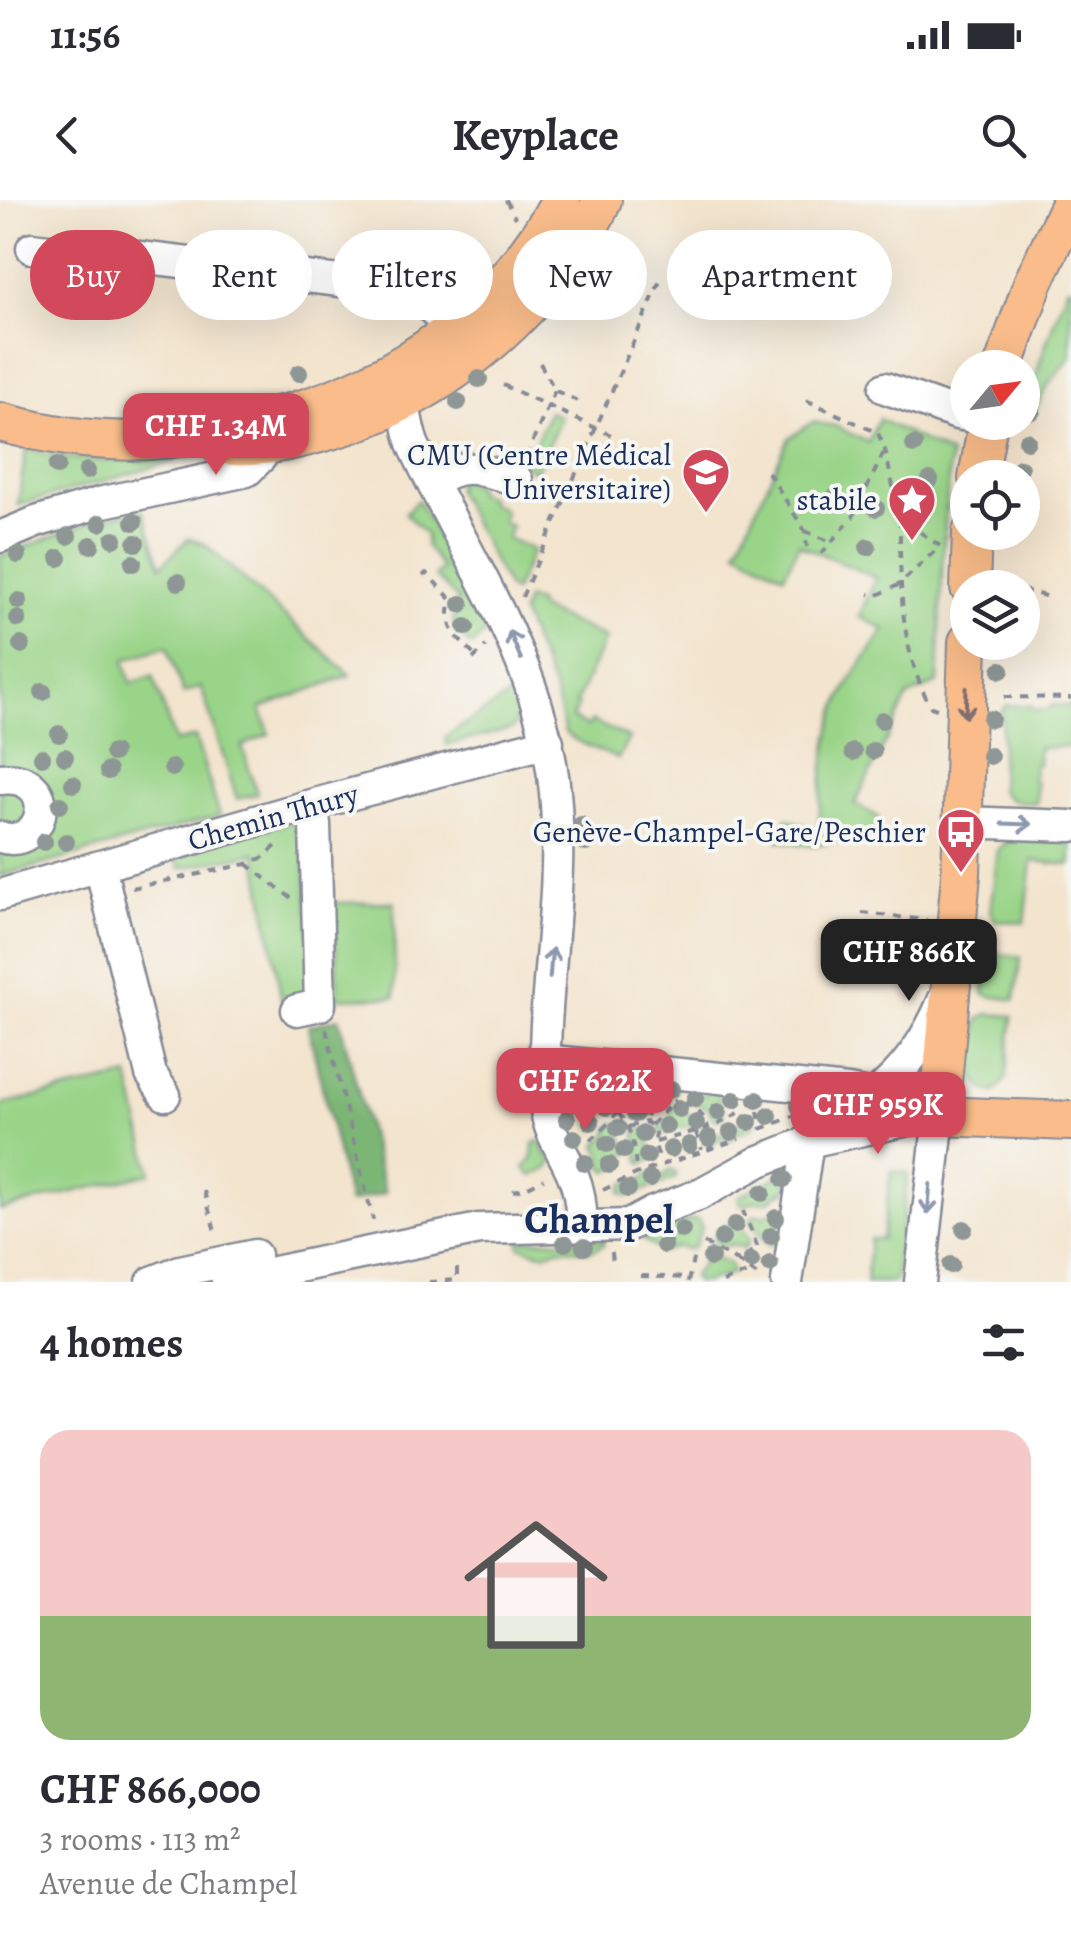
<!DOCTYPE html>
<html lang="en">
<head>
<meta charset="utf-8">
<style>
	:root { --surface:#fff; --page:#f2f2f3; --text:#2b2b33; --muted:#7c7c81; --accent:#d1495b }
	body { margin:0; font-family:Alegreya,serif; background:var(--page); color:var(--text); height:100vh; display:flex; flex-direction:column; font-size:38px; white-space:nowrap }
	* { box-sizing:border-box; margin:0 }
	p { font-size:32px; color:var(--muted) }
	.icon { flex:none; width:55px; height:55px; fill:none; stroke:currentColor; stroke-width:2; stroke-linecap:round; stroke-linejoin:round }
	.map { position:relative; height:1082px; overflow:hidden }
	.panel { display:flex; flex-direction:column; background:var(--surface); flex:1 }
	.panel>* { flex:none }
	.guide { position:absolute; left:30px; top:30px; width:1012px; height:90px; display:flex; gap:20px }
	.needle { width:65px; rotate:61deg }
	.buttons { position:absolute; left:950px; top:150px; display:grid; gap:20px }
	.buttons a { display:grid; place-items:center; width:90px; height:90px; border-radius:50%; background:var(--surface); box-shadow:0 10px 40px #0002; font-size:50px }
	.price { position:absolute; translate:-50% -85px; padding:0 22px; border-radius:20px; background:var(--accent); color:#fff; font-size:32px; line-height:65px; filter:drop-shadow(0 2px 5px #0008) }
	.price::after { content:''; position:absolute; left:50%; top:60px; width:30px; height:22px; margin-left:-15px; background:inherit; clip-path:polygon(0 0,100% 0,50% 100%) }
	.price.current { background:#222; color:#fff }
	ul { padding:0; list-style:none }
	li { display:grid; align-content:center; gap:20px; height:530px; padding:0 40px }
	li span { display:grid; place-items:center; height:310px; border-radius:30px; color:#555 }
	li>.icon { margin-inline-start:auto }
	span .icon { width:180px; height:180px; fill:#fffc; stroke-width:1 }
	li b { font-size:42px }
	h2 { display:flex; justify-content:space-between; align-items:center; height:120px; padding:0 40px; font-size:42px }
	.tag { padding:0 35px; border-radius:45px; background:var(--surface); box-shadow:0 10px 40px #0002; font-size:35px; line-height:90px }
	.tag.current { background:var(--accent); color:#fff }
	.status { display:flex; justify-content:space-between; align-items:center; height:70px; padding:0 50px; background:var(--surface); direction:ltr }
	.status svg { height:28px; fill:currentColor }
	header { display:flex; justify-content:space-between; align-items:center; height:130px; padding:0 40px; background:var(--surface); font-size:45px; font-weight:600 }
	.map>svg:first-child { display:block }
</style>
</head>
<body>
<div class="status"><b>11:56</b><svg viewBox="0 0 49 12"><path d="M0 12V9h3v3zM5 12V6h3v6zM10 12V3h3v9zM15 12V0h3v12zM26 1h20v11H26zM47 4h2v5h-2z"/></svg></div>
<header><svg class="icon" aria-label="back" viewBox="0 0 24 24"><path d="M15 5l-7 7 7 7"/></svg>Keyplace<svg class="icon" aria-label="search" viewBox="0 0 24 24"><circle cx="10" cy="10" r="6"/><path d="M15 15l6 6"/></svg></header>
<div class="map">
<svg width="1071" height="1082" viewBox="0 0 1071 1082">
	<rect width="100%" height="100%" fill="#f6f6f2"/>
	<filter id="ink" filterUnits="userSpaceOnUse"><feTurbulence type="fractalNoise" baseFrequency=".01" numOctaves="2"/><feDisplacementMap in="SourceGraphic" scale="20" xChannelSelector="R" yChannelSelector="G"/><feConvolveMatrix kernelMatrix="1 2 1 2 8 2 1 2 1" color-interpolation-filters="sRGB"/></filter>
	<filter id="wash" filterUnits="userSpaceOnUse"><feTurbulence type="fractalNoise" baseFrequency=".0048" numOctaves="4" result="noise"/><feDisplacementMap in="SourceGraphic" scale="40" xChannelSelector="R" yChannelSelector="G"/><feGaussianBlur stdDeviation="2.25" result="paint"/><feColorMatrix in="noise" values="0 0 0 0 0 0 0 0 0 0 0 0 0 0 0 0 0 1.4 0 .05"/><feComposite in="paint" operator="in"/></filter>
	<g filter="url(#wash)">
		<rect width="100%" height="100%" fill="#f3e4cd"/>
		<path fill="#9ad488" stroke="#5a8273" stroke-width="2.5" d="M 1071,86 L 1071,157 L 1048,185 L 1032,217 L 1023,219 L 1045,146 L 1067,87 Z
			M 549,211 L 561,217 L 536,271 L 525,266 Z
			M 879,219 L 950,255 L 943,354 L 938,483 L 908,496 L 855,604 L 878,617 L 877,632 L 811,646 L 777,640 L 787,618 L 818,631 C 822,591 823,551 836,512 C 846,482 868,456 885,429 L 859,417 L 876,378 L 799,344 L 784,375 L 737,350 L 789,238 L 813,222 L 835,226 L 868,242 Z
			M 26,249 L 64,257 L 104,261 L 175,257 L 176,261 L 18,305 Z
			M 461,278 L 476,286 L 476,292 L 490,298 L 489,303 L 503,309 L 504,314 L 502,322 L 511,326 L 507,338 L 533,350 L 514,392 L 509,390 L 456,291 L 457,282 Z
			M 418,300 L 489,430 L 471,446 C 455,429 447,424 458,400 L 435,376 L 442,368 L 426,346 L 426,335 L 405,313 Z
			M 143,310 L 161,366 L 188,339 L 193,339 L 206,345 L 350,475 L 261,508 L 269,534 L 242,546 L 257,594 L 237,599 L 201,487 L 183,493 L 167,446 L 124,460 L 131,483 L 153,476 L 175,542 L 195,537 L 220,616 L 0,676 L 0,356 L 105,317 Z
			M 527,398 L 538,404 L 538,408 L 605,438 L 576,503 L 579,504 L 572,518 L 588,527 L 592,521 L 629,538 L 618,559 L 577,541 L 565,533 L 554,490 L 521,413 Z
			M 512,494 L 518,498 L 523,512 L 512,529 L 447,545 L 445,537 Z
			M 1007,505 L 1032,506 L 1035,510 L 1048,510 L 1052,505 L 1071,506 L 1071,546 L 1038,548 L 1038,564 L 1034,565 L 1033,580 L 1036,581 L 1036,603 C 1021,602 1009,604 1000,590 L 1002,510 Z
			M 302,620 L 314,792 L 282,802 L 256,653 L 180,668 L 174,650 Z
			M 1016,639 L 1071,641 L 1071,665 L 1032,661 L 1025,723 L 995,720 L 990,711 L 998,650 L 1005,643 Z
			M 394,702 L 395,797 L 338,798 L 334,703 Z
			M 992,753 L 1021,757 L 1015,800 L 989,796 L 984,793 L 988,756 Z
			M 989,814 L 1013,816 L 1006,879 L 995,892 C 960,888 976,843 979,819 Z
			M 579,871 L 593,894 L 592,900 L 585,904 L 565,903 L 561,897 L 567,884 L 567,874 Z
			M 129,876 L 151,973 L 0,1010 L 0,905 Z
			M 643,883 L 674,883 L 677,890 L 660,908 L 656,910 L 650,906 L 647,894 L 642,888 Z
			M 711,889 L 719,891 C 718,902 724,907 724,916 L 717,920 L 713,919 L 707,907 L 692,903 L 689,898 L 692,895 L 705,894 Z
			M 678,904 L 682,904 L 690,916 L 700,920 L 700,923 L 696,927 C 684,926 678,926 668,933 L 660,932 L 660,924 L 668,919 L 675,906 Z
			M 750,915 L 755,920 L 752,928 L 739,932 L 732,940 L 720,939 L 712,944 L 706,942 L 705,936 L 721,933 Z
			M 615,923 L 621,925 L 623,939 L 630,949 L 629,953 L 620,957 L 613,969 L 608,971 L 603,967 L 602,955 L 597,945 L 607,936 L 610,928 Z
			M 641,928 L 647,929 L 653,959 L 643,964 L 640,961 L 636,937 L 636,933 Z
			M 539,941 L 543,943 L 544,951 L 551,959 L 551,964 L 547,970 L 532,976 L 525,968 L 533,957 L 534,943 Z
			M 671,970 L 676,973 L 676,978 L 628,996 L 621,992 L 625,983 L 638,983 L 649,974 L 663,976 Z
			M 789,971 L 787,990 L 784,992 L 779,993 L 769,1001 L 751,1002 L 745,1006 L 739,1003 L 739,997 L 743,994 Z
			M 891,971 L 908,973 L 895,1082 L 866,1082 L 870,1039 L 882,1039 Z
			M 776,1010 L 782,1018 L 776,1031 L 778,1039 L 772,1045 L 766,1044 L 750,1020 L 754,1015 L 766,1015 Z
			M 734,1017 L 738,1018 L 740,1027 L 749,1038 L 749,1042 L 745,1048 L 730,1044 L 723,1047 L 714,1041 L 716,1032 L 723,1030 Z
			M 690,1020 L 698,1020 L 702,1027 C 699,1032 696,1046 693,1048 C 687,1052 683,1047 677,1047 C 672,1048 667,1050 662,1052 L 643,1039 L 643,1035 L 646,1033 Z
			M 520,1040 L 603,1040 L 603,1045 C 586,1057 581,1047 562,1048 C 556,1049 551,1053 545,1053 C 539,1054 526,1048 520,1046 Z
			M 704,1055 L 711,1055 L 730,1064 L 732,1073 L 706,1082 L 696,1082 L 693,1076 L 703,1062 Z"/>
		<path fill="#7bb674" stroke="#4b7269" stroke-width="2.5" d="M 339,818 L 385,993 L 349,1003 L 308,826 Z"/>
	</g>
	<g filter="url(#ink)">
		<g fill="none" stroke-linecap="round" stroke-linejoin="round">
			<g stroke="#878a96" stroke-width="35">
				<path id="minor" d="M 32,48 L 65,52 L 73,49 L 398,88 L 428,103 L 451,132
					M 393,184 C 396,191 401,197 403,204 C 408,219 408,234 415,248 C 470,365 547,471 556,604 C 563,702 541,800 545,898 C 546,932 561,946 573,975 C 580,992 582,1009 581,1027
					M 885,188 L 957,214 L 968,216
					M 432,281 C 468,260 479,270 517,280
					M 0,337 L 36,322 L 99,303 L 247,271 L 261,257 L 263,244
					M 0,579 C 61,572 47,652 0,637
					M 963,622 L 1071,626
					M 100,666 L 151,874 L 165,895
					M 0,695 L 311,605 L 548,542
					M 297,810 L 320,805 L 315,624 L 311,605
					M 543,860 L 848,891 L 874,896
					M 859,906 C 900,880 926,843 944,799
					M 152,1082 L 180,1071 L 255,1055
					M 227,1082 L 479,1029 L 629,1025 L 653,1012 L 698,995 L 760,961 L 808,942 L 909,920 L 939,916 L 920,1082
					M 787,1082 L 808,942"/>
			</g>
			<g stroke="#878a96" stroke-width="42">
				<path id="major" d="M 1003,168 L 1033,83 L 1071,2
					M 0,222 C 55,237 116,245 174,238 C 194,236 214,229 233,225 C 251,221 268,218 286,214 C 402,183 504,106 561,0
					M 221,245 C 255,249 288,242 320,233 C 408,210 478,162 538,95 C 564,66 587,36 602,0
					M 978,278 L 988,222
					M 970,388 L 972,332
					M 968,442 L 961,675 L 939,916 L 1071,921"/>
			</g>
			<path stroke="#878a96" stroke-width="4" stroke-dasharray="8 8" stroke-linecap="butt" d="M 506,0 L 515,18
				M 503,185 L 611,235
				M 556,191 L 584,204
				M 806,200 L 878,233 L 885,250 L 900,318 L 940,346 L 900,384 L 876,396 L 869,394
				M 526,257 L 555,190 L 536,156
				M 768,272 L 805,331 L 807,347
				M 900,318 C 900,382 899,449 931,507 L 937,509
				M 805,331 L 831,342
				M 821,354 L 853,317 L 885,250
				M 423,376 L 426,373 L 451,399 C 444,429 456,436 475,456
				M 1005,386 L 1010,388
				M 1022,390 L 1045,396
				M 522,397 L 660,81
				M 473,459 L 486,446
				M 1004,497 L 1071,498
				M 247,664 L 291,698
				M 132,688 L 247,664 L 264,657 L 278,644
				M 862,713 L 927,720
				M 326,829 L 373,1020
				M 636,897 L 647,912 L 646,922
				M 685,902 L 705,918 L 707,928
				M 572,910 L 592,908 L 603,897 L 614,896 L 620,906 C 616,918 598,934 588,942 L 589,945
				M 758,911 L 761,929
				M 618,913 C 634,931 635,952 636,974
				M 651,925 L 676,900
				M 628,927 L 646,922 C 660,930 653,939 657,952 C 658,955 663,961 665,964
				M 761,929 L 799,914
				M 696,932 L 702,950
				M 656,942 L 717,925 L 744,910
				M 603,990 L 636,974 L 739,939
				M 204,991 L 216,1035
				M 513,991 L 524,989 L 544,979
				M 704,1043 L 737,1061 L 758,1048 L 743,1011
				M 612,1052 L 613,1067
				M 737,1061 L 760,1077
				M 641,1076 L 688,1078
				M 429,1082 L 457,1080 L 457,1067
				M 688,1082 L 694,1055
				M 723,1082 L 750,1072"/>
			<use href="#minor" stroke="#fff" stroke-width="30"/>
			<use href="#major" stroke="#f9bc8a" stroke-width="38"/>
		</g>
		<g fill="#8e9795">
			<circle cx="299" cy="173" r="9"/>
			<circle cx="479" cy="179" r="9"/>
			<circle cx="458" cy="202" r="9"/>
			<circle cx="1032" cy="211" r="9"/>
			<circle cx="1027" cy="241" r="9"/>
			<circle cx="914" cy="245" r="9"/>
			<circle cx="57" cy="266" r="9"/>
			<circle cx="1020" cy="268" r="9"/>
			<circle cx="87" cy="271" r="9"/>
			<circle cx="930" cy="280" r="9"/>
			<circle cx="834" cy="298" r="9"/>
			<circle cx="876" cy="308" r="9"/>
			<circle cx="920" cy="312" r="9"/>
			<circle cx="134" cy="322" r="9"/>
			<circle cx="100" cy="323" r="9"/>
			<circle cx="68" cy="336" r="9"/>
			<circle cx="114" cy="339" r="9"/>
			<circle cx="136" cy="343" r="9"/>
			<circle cx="91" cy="345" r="9"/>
			<circle cx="868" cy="347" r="9"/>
			<circle cx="18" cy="355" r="9"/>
			<circle cx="59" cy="358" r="9"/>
			<circle cx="133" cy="363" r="9"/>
			<circle cx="178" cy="382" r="9"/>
			<circle cx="19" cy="401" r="9"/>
			<circle cx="461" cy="404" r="9"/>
			<circle cx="18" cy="419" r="9"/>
			<circle cx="466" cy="427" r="9"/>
			<circle cx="21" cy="445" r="9"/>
			<circle cx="1001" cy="470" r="9"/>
			<circle cx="43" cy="492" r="9"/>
			<circle cx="991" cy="519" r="9"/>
			<circle cx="882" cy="520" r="9"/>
			<circle cx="59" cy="534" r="9"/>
			<circle cx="873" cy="551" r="9"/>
			<circle cx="853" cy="552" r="9"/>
			<circle cx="113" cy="553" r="9"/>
			<circle cx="990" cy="556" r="9"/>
			<circle cx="42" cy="557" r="9"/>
			<circle cx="65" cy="557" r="9"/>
			<circle cx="172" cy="568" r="9"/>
			<circle cx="108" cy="571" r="9"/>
			<circle cx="73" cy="584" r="9"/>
			<circle cx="60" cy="605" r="9"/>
			<circle cx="581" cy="625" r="9"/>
			<circle cx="44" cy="642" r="9"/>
			<circle cx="66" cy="642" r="9"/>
			<circle cx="586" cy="643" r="9"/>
			<circle cx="671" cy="889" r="9"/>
			<circle cx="624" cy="893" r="9"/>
			<circle cx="587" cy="897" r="9"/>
			<circle cx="695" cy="899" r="9"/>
			<circle cx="734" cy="900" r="9"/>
			<circle cx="757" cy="900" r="9"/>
			<circle cx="657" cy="902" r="9"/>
			<circle cx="799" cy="906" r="9"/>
			<circle cx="607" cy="907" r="9"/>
			<circle cx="679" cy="909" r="9"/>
			<circle cx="718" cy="912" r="9"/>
			<circle cx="635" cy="914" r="9"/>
			<circle cx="769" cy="916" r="9"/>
			<circle cx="567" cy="919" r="9"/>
			<circle cx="591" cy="922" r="9"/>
			<circle cx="749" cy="922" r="9"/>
			<circle cx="696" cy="923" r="9"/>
			<circle cx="666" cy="926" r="9"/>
			<circle cx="618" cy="928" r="9"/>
			<circle cx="731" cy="932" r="9"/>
			<circle cx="643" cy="934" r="9"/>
			<circle cx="574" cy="938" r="9"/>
			<circle cx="709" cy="938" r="9"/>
			<circle cx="607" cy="944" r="9"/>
			<circle cx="689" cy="945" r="9"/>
			<circle cx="671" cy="949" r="9"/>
			<circle cx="624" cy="950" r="9"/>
			<circle cx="647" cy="956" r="9"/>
			<circle cx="585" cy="963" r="9"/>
			<circle cx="609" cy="965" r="9"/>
			<circle cx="650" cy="979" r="9"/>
			<circle cx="784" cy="979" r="9"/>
			<circle cx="628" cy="989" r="9"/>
			<circle cx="762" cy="993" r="9"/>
			<circle cx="776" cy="1018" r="9"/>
			<circle cx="735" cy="1025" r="9"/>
			<circle cx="964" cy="1029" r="9"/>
			<circle cx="682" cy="1030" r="9"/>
			<circle cx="771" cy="1036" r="9"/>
			<circle cx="722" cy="1038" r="9"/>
			<circle cx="565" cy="1043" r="9"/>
			<circle cx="664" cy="1045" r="9"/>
			<circle cx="584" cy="1047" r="9"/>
			<circle cx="711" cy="1058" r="9"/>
			<circle cx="751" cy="1061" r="9"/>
			<circle cx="770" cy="1064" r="9"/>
			<circle cx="951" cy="1065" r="9"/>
		</g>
		<defs><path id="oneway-shaft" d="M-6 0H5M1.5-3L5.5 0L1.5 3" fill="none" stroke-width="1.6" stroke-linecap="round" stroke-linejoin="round" transform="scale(2.5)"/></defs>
		<g stroke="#8d97ae">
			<use href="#oneway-shaft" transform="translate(515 445) rotate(-113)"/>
			<use href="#oneway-shaft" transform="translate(1017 624) rotate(2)"/>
			<use href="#oneway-shaft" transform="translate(551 763) rotate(-85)"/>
			<use href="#oneway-shaft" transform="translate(929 999) rotate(95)"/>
		</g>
		<use stroke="#7f6e72" href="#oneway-shaft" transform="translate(966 503) rotate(92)"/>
	</g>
	<defs>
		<g id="university-pin" transform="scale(2.5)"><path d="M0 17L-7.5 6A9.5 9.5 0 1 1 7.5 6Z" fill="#d1495b" stroke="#f6f6f2"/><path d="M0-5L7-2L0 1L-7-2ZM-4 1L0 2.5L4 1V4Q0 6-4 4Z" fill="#fff"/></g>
		<g id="sight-pin" transform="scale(2.5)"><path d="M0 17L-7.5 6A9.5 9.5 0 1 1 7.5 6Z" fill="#d1495b" stroke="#f6f6f2"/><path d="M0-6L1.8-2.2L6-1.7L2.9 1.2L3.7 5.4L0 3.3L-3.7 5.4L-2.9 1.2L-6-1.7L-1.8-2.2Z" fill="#fff"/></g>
		<g id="bus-pin" transform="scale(2.5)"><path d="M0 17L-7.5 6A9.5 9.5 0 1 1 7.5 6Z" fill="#d1495b" stroke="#f6f6f2"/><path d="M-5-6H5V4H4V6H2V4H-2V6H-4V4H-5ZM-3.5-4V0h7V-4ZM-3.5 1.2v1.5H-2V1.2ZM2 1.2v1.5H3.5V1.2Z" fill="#fff"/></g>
	</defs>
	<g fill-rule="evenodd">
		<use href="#university-pin" x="706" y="272"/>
		<use href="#sight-pin" x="912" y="300"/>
		<use href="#bus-pin" x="961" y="632"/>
	</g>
	<g text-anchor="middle" stroke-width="8" stroke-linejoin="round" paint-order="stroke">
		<g font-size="30" fill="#1b2f5e" stroke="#f6f6f2" text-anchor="end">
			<text x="671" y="265">CMU (Centre Médical<tspan x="671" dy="34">Universitaire)</tspan></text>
			<text x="877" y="310">stabile</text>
			<text x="926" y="642">Genève-Champel-Gare/Peschier</text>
		</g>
		<g font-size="30" fill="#1b2f5e" stroke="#f6f6f2">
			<text transform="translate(273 617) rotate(-16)" y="10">Chemin Thury</text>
		</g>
		<g font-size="40" font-weight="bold" fill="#1b2f5e" stroke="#f6f6f2">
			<text x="599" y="1033">Champel</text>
		</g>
	</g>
</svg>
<div class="buttons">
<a><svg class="needle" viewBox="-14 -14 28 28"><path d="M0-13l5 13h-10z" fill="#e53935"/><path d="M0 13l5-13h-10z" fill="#7c7c81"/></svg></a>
<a><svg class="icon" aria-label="locate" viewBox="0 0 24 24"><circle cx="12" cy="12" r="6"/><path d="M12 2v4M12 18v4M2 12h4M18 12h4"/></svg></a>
<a><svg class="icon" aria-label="layers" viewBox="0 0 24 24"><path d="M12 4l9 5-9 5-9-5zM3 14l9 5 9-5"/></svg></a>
</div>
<b class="price" style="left:216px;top:278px">CHF 1.34M</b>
<b class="price current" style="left:909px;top:804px">CHF 866K</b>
<b class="price" style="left:585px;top:933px">CHF 622K</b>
<b class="price" style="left:878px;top:957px">CHF 959K</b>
<div class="guide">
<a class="tag current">Buy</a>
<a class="tag">Rent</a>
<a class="tag">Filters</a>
<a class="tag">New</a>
<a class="tag">Apartment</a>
</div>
</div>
<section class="panel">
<h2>4 homes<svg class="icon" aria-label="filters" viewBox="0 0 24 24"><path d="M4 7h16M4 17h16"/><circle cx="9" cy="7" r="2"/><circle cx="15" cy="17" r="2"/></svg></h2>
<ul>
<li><span style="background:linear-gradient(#f6c9c9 60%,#8fb573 0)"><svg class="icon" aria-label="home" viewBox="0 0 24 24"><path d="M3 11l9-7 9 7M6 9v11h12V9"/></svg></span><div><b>CHF 866,000</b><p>3 rooms · 113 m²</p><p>Avenue de Champel</p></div></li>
</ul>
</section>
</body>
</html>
